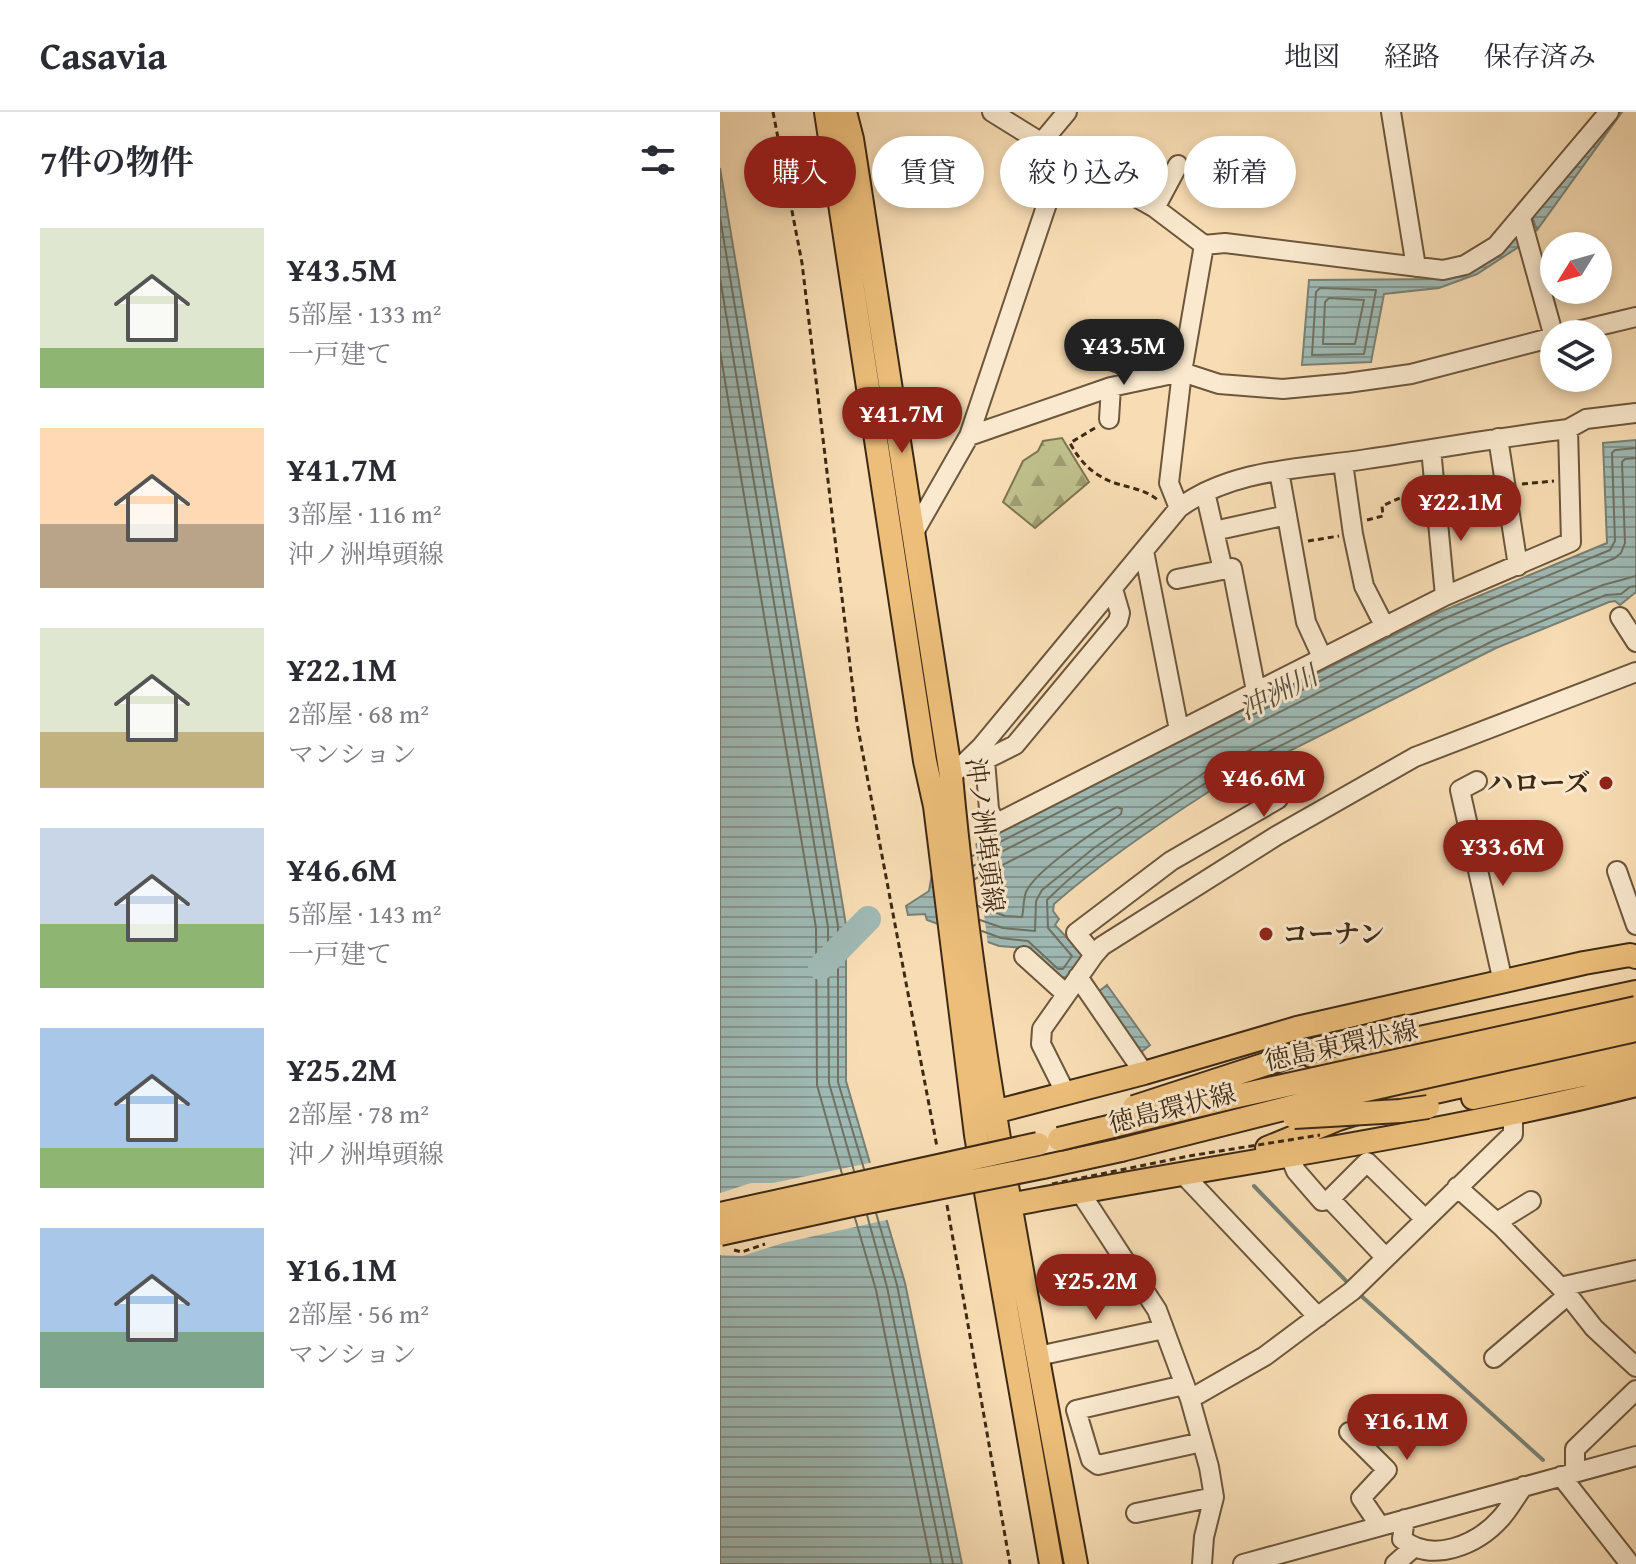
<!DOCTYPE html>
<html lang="ja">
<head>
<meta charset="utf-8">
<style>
	:root { --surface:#fff; --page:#f7f7f7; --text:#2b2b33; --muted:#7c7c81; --line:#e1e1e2; --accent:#8f2418 }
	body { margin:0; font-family:"Gentium Book Plus","Noto Serif JP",serif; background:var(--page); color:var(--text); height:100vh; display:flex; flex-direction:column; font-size:30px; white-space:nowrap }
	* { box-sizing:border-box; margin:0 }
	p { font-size:26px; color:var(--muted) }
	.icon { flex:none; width:44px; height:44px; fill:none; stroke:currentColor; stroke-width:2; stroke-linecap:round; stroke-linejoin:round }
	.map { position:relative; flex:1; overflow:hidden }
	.details { display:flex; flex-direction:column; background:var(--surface); width:720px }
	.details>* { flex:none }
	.top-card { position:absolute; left:24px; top:24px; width:760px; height:72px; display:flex; gap:16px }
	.needle { width:52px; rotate:233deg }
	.controls { position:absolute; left:820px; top:120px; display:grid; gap:16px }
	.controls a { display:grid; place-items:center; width:72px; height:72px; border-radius:50%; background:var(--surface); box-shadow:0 4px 12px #0003; font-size:40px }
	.price { position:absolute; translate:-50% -68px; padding:0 18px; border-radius:28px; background:var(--accent); color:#fff; font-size:26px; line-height:52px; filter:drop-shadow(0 2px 4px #0008) }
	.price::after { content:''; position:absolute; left:50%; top:48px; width:24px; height:18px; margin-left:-12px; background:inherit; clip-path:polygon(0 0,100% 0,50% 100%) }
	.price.current { background:#222; color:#fff }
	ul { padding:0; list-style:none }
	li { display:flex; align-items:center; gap:24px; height:200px; padding:0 40px }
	li span { display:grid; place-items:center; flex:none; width:224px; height:160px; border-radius:0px; color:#555 }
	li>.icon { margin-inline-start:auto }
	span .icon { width:96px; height:96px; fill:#fffc; stroke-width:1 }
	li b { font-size:34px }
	h2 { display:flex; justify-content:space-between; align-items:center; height:96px; padding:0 40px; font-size:34px }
	.tag { padding:0 28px; border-radius:36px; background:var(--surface); box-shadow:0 4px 12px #0003; font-size:28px; line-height:72px }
	.tag.current { background:var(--accent); color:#fff }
	header { display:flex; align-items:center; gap:48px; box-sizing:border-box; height:112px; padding:0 40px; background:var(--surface); border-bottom:2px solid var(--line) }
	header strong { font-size:38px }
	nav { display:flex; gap:44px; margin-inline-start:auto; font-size:28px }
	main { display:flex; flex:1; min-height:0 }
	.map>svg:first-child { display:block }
</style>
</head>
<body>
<header>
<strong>Casavia</strong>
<nav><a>地図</a><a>経路</a><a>保存済み</a></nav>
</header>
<main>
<section class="details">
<h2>7件の物件<svg class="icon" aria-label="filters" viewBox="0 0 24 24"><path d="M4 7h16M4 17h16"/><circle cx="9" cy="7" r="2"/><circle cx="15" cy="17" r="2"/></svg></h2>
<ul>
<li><span style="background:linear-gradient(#dfe7d0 75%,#8fb573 0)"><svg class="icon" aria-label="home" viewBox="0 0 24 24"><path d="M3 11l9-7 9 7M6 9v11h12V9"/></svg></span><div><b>¥43.5M</b><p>5部屋 · 133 m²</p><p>一戸建て</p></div></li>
<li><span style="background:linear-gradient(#ffd9b3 60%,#b9a48a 0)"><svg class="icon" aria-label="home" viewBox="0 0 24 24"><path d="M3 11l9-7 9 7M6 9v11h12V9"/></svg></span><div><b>¥41.7M</b><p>3部屋 · 116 m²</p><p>沖ノ洲埠頭線</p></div></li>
<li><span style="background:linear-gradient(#dfe7d0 65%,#c2b280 0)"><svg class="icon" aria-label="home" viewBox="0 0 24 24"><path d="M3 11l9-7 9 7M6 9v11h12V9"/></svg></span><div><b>¥22.1M</b><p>2部屋 · 68 m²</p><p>マンション</p></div></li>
<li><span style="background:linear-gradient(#c9d6e8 60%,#8fb573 0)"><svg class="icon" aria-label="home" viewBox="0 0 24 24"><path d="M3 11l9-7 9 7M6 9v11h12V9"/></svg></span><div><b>¥46.6M</b><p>5部屋 · 143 m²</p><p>一戸建て</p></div></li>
<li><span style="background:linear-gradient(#a9c7e8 75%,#8fb573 0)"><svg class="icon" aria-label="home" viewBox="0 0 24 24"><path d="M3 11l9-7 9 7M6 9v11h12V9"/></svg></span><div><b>¥25.2M</b><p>2部屋 · 78 m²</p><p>沖ノ洲埠頭線</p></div></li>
<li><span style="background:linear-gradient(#a9c7e8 65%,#7fa58c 0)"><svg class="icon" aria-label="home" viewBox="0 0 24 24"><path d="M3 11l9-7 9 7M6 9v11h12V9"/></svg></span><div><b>¥16.1M</b><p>2部屋 · 56 m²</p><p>マンション</p></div></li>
</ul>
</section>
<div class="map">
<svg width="916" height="1452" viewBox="0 0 916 1452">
	<defs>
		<pattern id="forest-firs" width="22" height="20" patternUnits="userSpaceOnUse" patternTransform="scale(2)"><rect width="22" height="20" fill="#bfc08c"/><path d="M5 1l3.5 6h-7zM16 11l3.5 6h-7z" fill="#9d9c71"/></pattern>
		<pattern id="water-rules" width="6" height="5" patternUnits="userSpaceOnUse" patternTransform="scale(2)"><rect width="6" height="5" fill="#9fbab5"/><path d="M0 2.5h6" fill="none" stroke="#839792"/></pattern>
	</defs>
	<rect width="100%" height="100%" fill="#f8ddb4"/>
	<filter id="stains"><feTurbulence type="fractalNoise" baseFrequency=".0025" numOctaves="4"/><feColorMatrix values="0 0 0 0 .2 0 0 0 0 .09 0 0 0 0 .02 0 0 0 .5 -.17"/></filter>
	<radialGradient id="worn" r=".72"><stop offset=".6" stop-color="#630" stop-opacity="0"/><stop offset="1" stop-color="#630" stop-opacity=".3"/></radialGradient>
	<path fill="url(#forest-firs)" stroke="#7e7450" stroke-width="2" d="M 342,326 L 369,370 L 315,416 L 283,390 L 303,349 L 318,339 L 323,329 Z"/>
	<path fill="url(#water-rules)" stroke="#788075" stroke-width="2" d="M 898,0 L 902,0 L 817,118 L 812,104 Z
		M 0,56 L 126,813 L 126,969 L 185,1171 L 242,1452 L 0,1452 Z
		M 798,118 L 803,132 L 757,162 L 719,176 L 664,182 L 651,250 L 582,253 L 589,168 L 729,167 L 752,159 Z
		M 916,328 L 916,480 L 900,493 L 895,489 L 889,490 L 776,536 L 493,677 C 438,712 383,749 334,792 L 333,799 L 339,807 L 335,813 L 364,844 L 347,866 L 335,865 L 305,836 L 279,834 L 207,808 L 205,802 L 188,803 L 186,794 L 209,779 L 213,756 L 292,713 L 720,500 L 887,431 L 883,331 Z
		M 387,873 L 430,933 L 420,941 L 377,881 Z"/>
	<path fill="#f8ddb4" d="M 255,729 L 268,834 L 219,817 L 212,752 Z
		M 154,1050 L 171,1107 L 63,1131 L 22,1144 L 0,1143 L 0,1081 L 31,1071 L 53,1071 Z"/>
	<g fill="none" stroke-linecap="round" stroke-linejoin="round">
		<path stroke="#6e7264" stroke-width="2" d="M 0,105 L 118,814 L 118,970 L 144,1057
			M 0,166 L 108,815 L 109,971 L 134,1059
			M 600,176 L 656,178 L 644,242 L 592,243 L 596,180 Z
			M 609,186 L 644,188 L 635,232 L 603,232 L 605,190 Z
			M 0,239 L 96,816 L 97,973 L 122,1062
			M 252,744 L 723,507 L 890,438 L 895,429 L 892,341 L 895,338 L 916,336
			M 253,754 L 727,516 L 895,446 L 901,441 L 905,431 L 902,350 L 905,347 L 916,346
			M 255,767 L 397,695 L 402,697 L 401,702 C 379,717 316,757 306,780 C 303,788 304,797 302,805 L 285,804 L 258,794
			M 260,808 L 283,816 L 315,819 L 316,789 L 322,778 L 374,736 L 484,661 L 768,520 L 883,473 L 916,464
			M 262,819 L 281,826 L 308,829 L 338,857 L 343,857 L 352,844 L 328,816 L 327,788 C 373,741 434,704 489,669 L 773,529 L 886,483 L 901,482 L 910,475 L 916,474
			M 156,1101 L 177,1173 L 233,1452
			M 147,1103 L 167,1175 L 223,1452
			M 135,1106 L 156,1178 L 211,1452"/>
		<path stroke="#788075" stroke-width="4" d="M 534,1074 L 629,1172
			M 638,1181 L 823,1348"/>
		<path stroke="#9fbab5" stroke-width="26" d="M 101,855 L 148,807"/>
		<g stroke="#6c563c" stroke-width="22">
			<path id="minor" d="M 272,0 L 343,44 L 435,96 L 484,133 L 505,131 L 723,158 L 745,153 L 776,134 L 889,0
				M 671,0 L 696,155
				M 321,31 L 347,0
				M 435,96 L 458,53
				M 801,106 L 834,225
				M 845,222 L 916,205
				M 382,245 L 439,265
				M 389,307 L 391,275 L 462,260 L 499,272 L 563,277 L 627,271 L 691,262 L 834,225
				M 249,324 L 391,275
				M 778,326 L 798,454
				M 711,337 L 725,484
				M 623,351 L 633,422 L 644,474 L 665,515
				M 559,359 L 586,510 L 602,545
				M 485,380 L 503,458
				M 459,396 L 449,371 L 462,260 L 484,133
				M 494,419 L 567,403
				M 193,422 L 249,324 L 343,44
				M 424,439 L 459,618
				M 457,467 L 512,456 L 536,579
				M 393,477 L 400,501 L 398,509 L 295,633 L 265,648 L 269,697 L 275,712 L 725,484 L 851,430 L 848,317
				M 900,505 L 916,530
				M 757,669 L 740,678 L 783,870
				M 226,674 L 231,664 L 261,635 L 459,396 C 513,356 584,357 647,347 C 714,337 781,325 848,317 L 866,307 L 916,301
				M 897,759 L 916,813
				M 374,843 L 382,834 L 556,724 L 695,645 L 916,560
				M 304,844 L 346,882
				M 358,865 L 424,961
				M 346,982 L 321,932 L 322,917 L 374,843 L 356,821 L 451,749 L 558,687
				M 569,1042 L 576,1059 L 602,1089 L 610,1087 L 647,1050 L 705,1107
				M 462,1061 L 598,1205
				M 737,1075 L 782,1115 L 848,1183
				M 360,1080 L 437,1198 L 470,1287 L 489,1355 L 494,1385 L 484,1425 L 482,1452
				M 610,1087 L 666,1146
				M 777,1110 L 811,1089
				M 840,1175 L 916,1158
				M 318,1244 L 444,1217
				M 774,1246 L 848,1183 L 874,1216 L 916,1255
				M 464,1273 L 356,1298 L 371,1348 L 378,1353 L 482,1330
				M 470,1287 L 545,1244 L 632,1179 L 793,1022 L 793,1002
				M 629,1320 L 667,1358 L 641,1386 L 660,1414
				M 855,1360 L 855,1337 L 916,1278
				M 841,1364 L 910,1452
				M 416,1401 L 494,1385
				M 685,1407 L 682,1427 C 712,1452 757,1433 781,1406 C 790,1396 796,1384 804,1374
				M 523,1452 L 916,1344
				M 675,1452 L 692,1437"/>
		</g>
		<g stroke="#3e2914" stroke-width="26">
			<path id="major" d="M 106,0 L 205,649 L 215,694 L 256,1023 L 331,1452
				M 125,0 L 132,27 L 231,664 C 255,929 308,1191 356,1452
				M 592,944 L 622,942 L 657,935 L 916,880
				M 753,986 L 916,952
				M 265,1009 L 274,1000 L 424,961 L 577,916 L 864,851 L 910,843 L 916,845
				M 547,1036 L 618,1007 L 675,989 L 916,935
				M 323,1055 L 401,1038
				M 278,1090 L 289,1093 C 498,1053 710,1025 916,973"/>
		</g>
		<path stroke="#3e2914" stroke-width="3" stroke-dasharray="6 4" stroke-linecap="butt" d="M 53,0 L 82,151 L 137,611 L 217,1035
			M 375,316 L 350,331 C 357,344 366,356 380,364 C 398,376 423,374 439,389
			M 802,372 L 834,369
			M 730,380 L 770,376
			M 647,408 L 663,404 L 662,394 L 682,385 L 699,383
			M 588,429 L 619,424
			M 227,1093 L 290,1452"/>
		<use href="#minor" stroke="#fae9ce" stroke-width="18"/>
		<use href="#major" stroke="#ecbe7a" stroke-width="22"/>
		<g stroke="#3e2914" stroke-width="26" stroke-linecap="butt">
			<path id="major-bridge" d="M 414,995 L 577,942 L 688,914
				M 574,1005 L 680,999 L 708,995
				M 339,1027 L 513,985 L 916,896
				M 401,1038 L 583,992 L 916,918
				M 0,1102 L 318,1032
				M 0,1122 L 132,1093 L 323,1055"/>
		</g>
		<path stroke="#3e2914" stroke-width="3" stroke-dasharray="6 4" stroke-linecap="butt" d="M 332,1072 L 469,1044 L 600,1023
			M 14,1138 L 22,1140 L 45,1132"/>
		<use href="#major-bridge" stroke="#ecbe7a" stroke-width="22"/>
	</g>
	<g fill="#8f2418" stroke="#fae9ce" stroke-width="3">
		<circle cx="886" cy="671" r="8"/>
		<circle cx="546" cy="822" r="8"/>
	</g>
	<g text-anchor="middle" stroke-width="6" stroke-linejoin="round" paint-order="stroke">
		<g font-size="26" font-weight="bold" fill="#3e2914" stroke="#fae9ce" text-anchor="end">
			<text x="870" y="680">ハローズ</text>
			<text x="562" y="831" text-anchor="start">コーナン</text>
		</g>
		<g font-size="26" fill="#3e2914" stroke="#fae9ce">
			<text transform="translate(265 723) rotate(83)" y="9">沖ノ洲埠頭線</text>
			<text transform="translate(621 933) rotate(-12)" y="9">徳島東環状線</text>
			<text transform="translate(452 996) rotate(-14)" y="9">徳島環状線</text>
		</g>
		<g font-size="28" font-style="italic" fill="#564d3c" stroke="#fae9ce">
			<text transform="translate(558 580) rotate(-27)" y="10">沖洲川</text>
		</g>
	</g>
	<rect width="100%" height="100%" filter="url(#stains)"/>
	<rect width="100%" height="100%" fill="url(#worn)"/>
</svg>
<div class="controls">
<a><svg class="needle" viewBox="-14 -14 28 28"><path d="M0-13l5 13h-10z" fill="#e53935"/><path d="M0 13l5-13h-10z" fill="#7c7c81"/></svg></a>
<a><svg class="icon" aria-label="layers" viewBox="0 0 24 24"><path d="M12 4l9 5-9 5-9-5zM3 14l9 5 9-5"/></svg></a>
</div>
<b class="price current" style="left:404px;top:275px">¥43.5M</b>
<b class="price" style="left:182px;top:343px">¥41.7M</b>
<b class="price" style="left:741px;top:431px">¥22.1M</b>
<b class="price" style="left:544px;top:707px">¥46.6M</b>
<b class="price" style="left:783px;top:776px">¥33.6M</b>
<b class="price" style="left:376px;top:1210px">¥25.2M</b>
<b class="price" style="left:687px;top:1350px">¥16.1M</b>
<div class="top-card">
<a class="tag current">購入</a>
<a class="tag">賃貸</a>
<a class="tag">絞り込み</a>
<a class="tag">新着</a>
</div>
</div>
</main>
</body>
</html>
